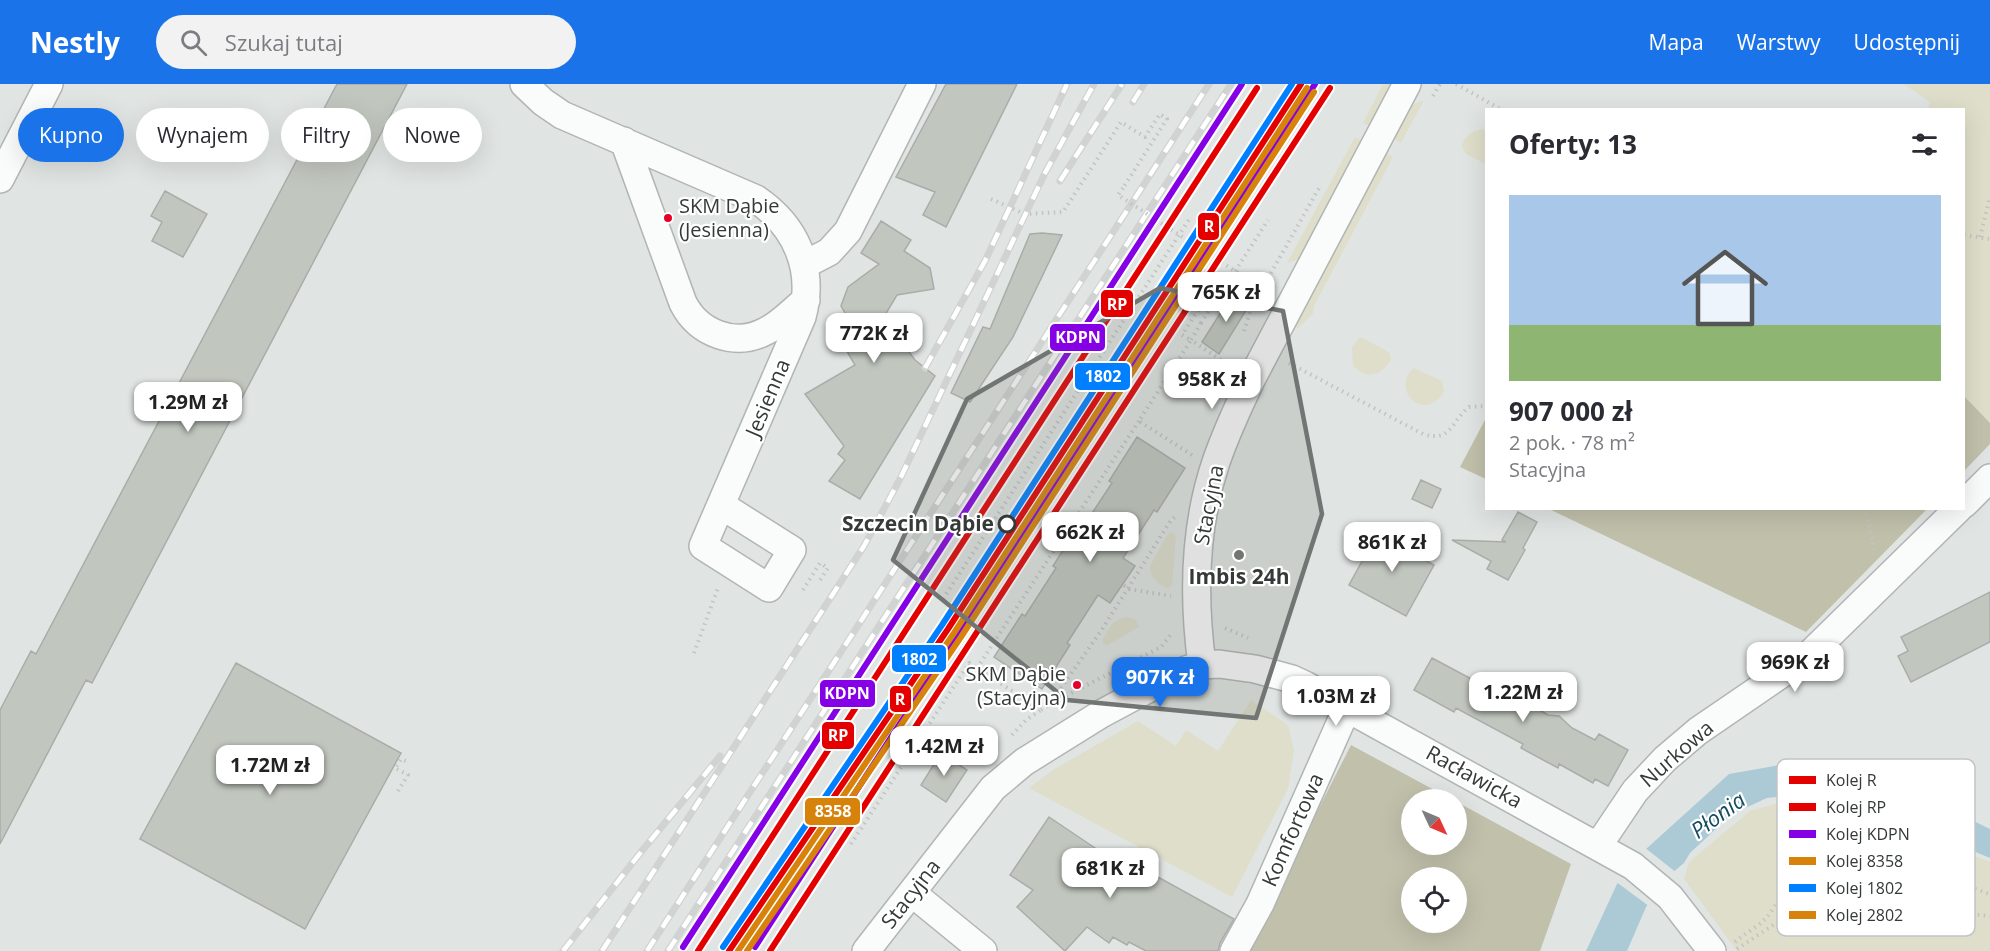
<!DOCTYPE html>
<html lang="pl">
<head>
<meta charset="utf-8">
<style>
	:root { --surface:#fff; --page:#f2f2f3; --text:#2b2b33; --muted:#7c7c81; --accent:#1a73e8 }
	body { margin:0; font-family:"Open Sans",sans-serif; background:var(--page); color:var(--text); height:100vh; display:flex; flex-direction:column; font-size:22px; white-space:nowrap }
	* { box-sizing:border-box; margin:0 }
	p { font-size:20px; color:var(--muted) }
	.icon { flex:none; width:33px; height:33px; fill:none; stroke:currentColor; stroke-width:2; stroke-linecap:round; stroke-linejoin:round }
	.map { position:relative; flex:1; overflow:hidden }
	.side { position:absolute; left:1485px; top:24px; width:480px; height:402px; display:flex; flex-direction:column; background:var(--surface); border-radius:0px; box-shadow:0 6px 24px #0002 }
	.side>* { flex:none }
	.hud { position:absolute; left:18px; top:24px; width:570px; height:54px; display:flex; gap:12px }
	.needle { width:39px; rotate:134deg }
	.tools { position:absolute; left:1401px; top:705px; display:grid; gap:12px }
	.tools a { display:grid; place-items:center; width:66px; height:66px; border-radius:50%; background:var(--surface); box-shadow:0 6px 24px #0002; font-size:30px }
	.price { position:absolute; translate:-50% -51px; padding:0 14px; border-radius:12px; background:#fff; color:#222; font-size:20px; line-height:39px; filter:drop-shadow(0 2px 3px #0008) }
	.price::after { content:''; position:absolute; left:50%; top:36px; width:18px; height:14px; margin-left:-9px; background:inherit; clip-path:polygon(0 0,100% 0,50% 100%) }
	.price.active { background:var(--accent); color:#fff }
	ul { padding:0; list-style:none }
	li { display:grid; align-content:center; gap:12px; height:318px; padding:0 24px }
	li span { display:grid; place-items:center; height:186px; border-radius:0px; color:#555 }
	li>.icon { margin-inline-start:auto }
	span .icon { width:108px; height:108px; fill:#fffc; stroke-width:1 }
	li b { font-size:26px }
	h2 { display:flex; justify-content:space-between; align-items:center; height:72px; padding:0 24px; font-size:26px }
	.tag { padding:0 21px; border-radius:27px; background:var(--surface); box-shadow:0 6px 24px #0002; font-size:21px; line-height:54px }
	.tag.active { background:var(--accent); color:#fff }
	header { display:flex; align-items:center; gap:36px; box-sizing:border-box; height:84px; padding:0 30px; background:var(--accent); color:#fff }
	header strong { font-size:28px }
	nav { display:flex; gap:33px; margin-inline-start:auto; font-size:21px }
	.search { width:420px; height:54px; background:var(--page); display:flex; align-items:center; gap:15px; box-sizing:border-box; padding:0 21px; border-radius:33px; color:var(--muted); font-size:22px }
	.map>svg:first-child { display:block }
</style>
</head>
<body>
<header>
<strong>Nestly</strong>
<div class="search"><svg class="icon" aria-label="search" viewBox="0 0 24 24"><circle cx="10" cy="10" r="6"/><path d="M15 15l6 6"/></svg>Szukaj tutaj</div>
<nav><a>Mapa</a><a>Warstwy</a><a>Udostępnij</a></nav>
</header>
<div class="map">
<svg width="1990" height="867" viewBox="0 0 1990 867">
	<rect width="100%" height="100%" fill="#e0e5e3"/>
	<path fill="#dedeca" d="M 1383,0 L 1395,0 L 1372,43 L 1363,39 Z
		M 1904,0 L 1990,0 L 1990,339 L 1964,312 L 1964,26 L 1928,25 L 1930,18 Z
		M 1424,16 L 1401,59 L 1392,54 L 1410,22 Z
		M 1482,45 L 1486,47 L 1486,80 L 1466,70 L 1462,62 C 1464,52 1472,47 1482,45 Z
		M 1355,53 L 1365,58 L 1304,173 L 1287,179 Z
		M 1385,69 L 1393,73 L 1314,222 L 1313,230 L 1297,245 L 1296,239 Z
		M 1359,254 L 1363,254 L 1390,269 L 1391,276 C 1380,292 1368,296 1353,282 L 1352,263 Z
		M 1414,284 L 1442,297 L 1444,308 C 1422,341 1390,303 1414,284 Z
		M 1172,448 L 1176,453 L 1172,500 L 1171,503 L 1166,504 C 1158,499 1149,493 1150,482 L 1166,453 L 1169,449 Z
		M 1121,534 L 1127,533 L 1136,536 L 1139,543 L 1108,561 L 1103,560 L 1102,556 L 1112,540 Z
		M 1251,616 L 1288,641 L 1294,666 L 1288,705 L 1232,813 L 1029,704 L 1053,686 L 1138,637 L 1176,662 L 1186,646 L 1218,667 Z
		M 1794,715 L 1843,720 L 1990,778 L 1990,867 L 1737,867 L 1684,795 L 1689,778 L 1750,727 Z"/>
	<path fill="#c0c0ab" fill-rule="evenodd" d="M 1964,312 L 1990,339 L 1990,360 L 1964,387 Z
		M 1486,334 L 1486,395 L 1460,383 Z
		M 1549,425 L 1927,425 L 1806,548 Z
		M 1351,661 L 1451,715 L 1412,716 L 1412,760 L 1456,760 L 1457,718 L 1571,780 L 1540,867 L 1246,867 ZM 1412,794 L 1456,794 L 1456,838 L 1412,838 Z"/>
	<path fill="#accad5" d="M 1809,676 L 1851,681 L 1923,712 L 1990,745 L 1990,774 L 1852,717 L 1819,709 L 1767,714 L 1732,730 L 1690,769 L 1684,779 L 1671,790 L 1646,823 L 1627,867 L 1586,867 L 1617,800 L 1646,765 L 1729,690 Z"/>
	<path fill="#e0e5e3" d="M 1644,763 L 1677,789 L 1650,823 L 1615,797 Z"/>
	<path fill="#c1c7bf" stroke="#aaacaa" stroke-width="1.5" d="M 337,0 L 407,0 L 92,599 L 86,596 L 0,760 L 0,626 L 31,567 L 36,570 Z
		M 946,0 L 1017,0 L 946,143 L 923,131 L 935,108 L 896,93 Z
		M 165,107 L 207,130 L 183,173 L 152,157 L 162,138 L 151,132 Z
		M 881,137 L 911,156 L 904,167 L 930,184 L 934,205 L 897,211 L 885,231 L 900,256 L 915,276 L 935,292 L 860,415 L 829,397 L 845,376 L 838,370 L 844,362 L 805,310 L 855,281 L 835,247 L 850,238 L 841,222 L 848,203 L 879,180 L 861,169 Z
		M 1042,149 L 1062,151 L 1013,253 L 970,318 L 951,309 L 983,243 L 990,245 L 1030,150 Z
		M 1233,209 L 1250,220 L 1219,270 L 1202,258 Z
		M 1137,353 L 1185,384 L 1157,428 L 1154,426 L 1123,474 L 1135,482 L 1110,519 L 1098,511 L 1067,559 L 1070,561 L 1042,605 L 994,573 L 1022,530 L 1025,532 L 1056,484 L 1053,482 L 1077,444 L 1081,446 L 1112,399 L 1109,397 Z
		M 1421,396 L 1441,405 L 1432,424 L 1412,415 Z
		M 1518,428 L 1537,438 L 1523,464 L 1525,466 L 1508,496 L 1487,485 L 1491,477 L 1452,456 L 1506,458 L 1502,456 Z
		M 1377,450 L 1389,456 L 1409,454 L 1417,463 L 1419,473 L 1434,481 L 1406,532 L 1349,501 Z
		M 1990,508 L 1990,558 L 1911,598 L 1898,572 L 1908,567 L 1901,553 Z
		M 1432,574 L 1492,606 L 1498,594 L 1528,611 L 1524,617 L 1548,631 L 1559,632 L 1572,644 L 1595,656 L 1599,650 L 1628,666 L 1608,702 L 1595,695 L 1593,699 L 1559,680 L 1558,684 L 1521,664 L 1523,660 L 1456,624 L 1454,628 L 1414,606 Z
		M 236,579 L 401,669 L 305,845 L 140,755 Z
		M 941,669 L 967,686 L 946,718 L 921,701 Z
		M 1049,733 L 1144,797 L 1149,788 L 1234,835 L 1220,859 L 1218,867 L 1146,867 L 1129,858 L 1127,861 L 1113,853 L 1109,859 L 1087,843 L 1065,867 L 1017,823 L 1033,806 L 1010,791 Z"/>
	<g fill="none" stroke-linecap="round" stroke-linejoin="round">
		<g stroke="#b1b5b3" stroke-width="30">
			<path id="minor" d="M 524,0 L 543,18 L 562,31 L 756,115 C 796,142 815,185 802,233 L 703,462 L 769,504 L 792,466 L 721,421
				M 624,57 L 683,219 C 698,249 735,264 766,247 C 781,240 793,226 806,216
				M 0,95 L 49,0
				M 804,181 L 829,168 L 848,147 L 922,0
				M 1964,420 L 1990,394
				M 1202,581 C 1193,514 1194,443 1216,378 C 1226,349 1239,321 1252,294 L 1407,0
				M 1598,762 L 1635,707 L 1665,675 L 1698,647 L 1809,571 L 1959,424
				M 912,809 L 983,867
				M 866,867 L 993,704 L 1024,678 L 1101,630 L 1142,608 L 1186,586 L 1202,581 L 1219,580 L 1255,585 L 1292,595 L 1305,601 L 1633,782 L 1670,813 L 1712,867
				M 1234,867 L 1260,820 L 1347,624"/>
		</g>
		<path stroke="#c2c4c3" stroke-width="4" stroke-dasharray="1.5 4.5" stroke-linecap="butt" d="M 1456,0 L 1502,26
			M 1433,12 L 1440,0
			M 991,115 L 1025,130 L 1063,128 L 1121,38 L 1145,53 L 1160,30 L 1167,35 L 1123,104
			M 1964,151 L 1990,155
			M 1980,153 L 1990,113
			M 1232,192 L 1268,136
			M 1262,205 L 1319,104
			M 1201,239 L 1191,256 L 1229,281
			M 1244,247 L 1253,219
			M 1289,279 L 1423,350 C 1452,359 1451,337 1469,323 L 1486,322
			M 1139,337 L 977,584 L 1041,626 L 1049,621 L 1101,547 L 1171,436 L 1175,433
			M 1192,371 L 1139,337 L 1191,256 L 1182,251 L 1218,196 L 1253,219 L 1262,205 L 1252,198
			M 1865,424 L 1875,468
			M 1119,498 L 1129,505 L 1171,512
			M 803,506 L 820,479 L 828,484 L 820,496
			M 943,515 L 1190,134
			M 1225,544 L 1248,554
			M 694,569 L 718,504
			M 1050,620 L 1161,563 L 1172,549
			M 1012,651 L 1026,636 L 1041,626
			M 398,707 L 408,691 L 395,684 L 401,675 L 408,678
			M 851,760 L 969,579 L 977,584
			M 1795,827 C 1802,808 1817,787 1841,795 C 1848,797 1855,804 1861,808
			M 1735,858 C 1745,849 1758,843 1767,833 C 1773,825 1781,815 1785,806 C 1791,794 1795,780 1806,771 C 1850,735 1943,796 1990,810
			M 1737,865 L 1799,824 L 1847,811 L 1877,807 L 1961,829 L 1990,832"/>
		<use href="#minor" stroke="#fafbfb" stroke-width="27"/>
		<g stroke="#d1d3d2" stroke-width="7">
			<path id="rail" d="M 1133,18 L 1144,0
				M 1060,97 L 1122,0
				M 925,284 L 985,177 L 1067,0
				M 563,867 L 641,768 L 720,672
				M 602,867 L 864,462 L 900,395 L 1045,89 L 1094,0
				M 647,867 L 1209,0
				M 668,867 L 1231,0"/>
		</g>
		<use href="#rail" stroke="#fff" stroke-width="4.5" stroke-dasharray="14" stroke-linecap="butt"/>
		<path stroke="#c2c4c3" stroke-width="4" stroke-dasharray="1.5 4.5" stroke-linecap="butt" d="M 1123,104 L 1118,111 L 1252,198
			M 1201,239 L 1232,192"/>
		<g stroke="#fff" stroke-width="10">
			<path id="rail-1" d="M 729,867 L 948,545 L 1301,0"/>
		</g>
		<g stroke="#fff" stroke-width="10">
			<path id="rail-2" d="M 698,867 L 1257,4
				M 770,867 L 1330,4"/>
		</g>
		<g stroke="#fff" stroke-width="10">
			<path id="rail-3" d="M 683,863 L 1242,0
				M 755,863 L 1315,0"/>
		</g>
		<g stroke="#fff" stroke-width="10">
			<path id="rail-4" d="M 738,867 L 954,549 L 1307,4"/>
		</g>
		<g stroke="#fff" stroke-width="10">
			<path id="rail-5" d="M 723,863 L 942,541 L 1292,0"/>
		</g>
		<g stroke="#fff" stroke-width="10">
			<path id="rail-6" d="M 747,867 L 961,553 L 1314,8"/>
		</g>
		<use href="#rail-1" stroke="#e50000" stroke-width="6"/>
		<use href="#rail-2" stroke="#e50000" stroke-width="6"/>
		<use href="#rail-3" stroke="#8500e5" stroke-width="6"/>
		<use href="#rail-4" stroke="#d7830b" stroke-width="6"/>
		<use href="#rail-5" stroke="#0080ff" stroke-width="6"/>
		<use href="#rail-6" stroke="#d7830b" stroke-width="6"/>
	</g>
	<path fill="#717674" fill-opacity="0.2" stroke="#717674" stroke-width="4.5" stroke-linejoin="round" d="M 1160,204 L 1283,227 L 1322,430 L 1256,634 L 1067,616 L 893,476 L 967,315 Z"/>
	<g fill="#e4002b" stroke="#fff" stroke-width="2">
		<circle cx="668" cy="134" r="5"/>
		<circle cx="1077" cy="601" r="5"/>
	</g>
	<circle fill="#fff" stroke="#353a38" stroke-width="3" cx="1007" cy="440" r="8"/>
	<circle fill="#717674" stroke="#fff" stroke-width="2" cx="1239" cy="471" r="6"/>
	<g text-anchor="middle" stroke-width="4.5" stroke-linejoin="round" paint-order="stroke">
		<g font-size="20" fill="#353a38" stroke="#fff" text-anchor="start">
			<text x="679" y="129">SKM Dąbie<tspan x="679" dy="24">(Jesienna)</tspan></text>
			<text x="1066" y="597" text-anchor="end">SKM Dąbie<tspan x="1066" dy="24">(Stacyjna)</tspan></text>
		</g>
		<g font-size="21" fill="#353a38" stroke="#fff">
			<text transform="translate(768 314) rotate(-67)" y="7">Jesienna</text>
			<text transform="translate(1209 421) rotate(-79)" y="7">Stacyjna</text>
			<text transform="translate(1677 670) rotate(-41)" y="7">Nurkowa</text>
			<text transform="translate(1474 693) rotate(29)" y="7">Racławicka</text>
			<text transform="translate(1293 746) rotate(-66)" y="7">Komfortowa</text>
			<text transform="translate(911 810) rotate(-52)" y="7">Stacyjna</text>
		</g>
		<g font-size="21" font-weight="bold" fill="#353a38" stroke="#fff" text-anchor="end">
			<text x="994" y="447">Szczecin Dąbie</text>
		</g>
		<g font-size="21" font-weight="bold" fill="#353a38" stroke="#fff">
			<text x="1239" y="500">Imbis 24h</text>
		</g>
		<g font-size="22" font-style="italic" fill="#164c5f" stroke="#fff">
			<text transform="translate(1718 731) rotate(-36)" y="8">Płonia</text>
		</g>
	</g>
	<rect x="1777" y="675" width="198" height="177" rx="9" fill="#fff" stroke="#c2c4c3" stroke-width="1.5"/>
	<rect x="1789" y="692" width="27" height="8" fill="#e50000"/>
	<rect x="1789" y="719" width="27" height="8" fill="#e50000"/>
	<rect x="1789" y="746" width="27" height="8" fill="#8500e5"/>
	<rect x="1789" y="773" width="27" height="8" fill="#d7830b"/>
	<rect x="1789" y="800" width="27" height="8" fill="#0080ff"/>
	<rect x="1789" y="827" width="27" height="8" fill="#d7830b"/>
	<g font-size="16" fill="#353a38">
		<text x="1826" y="702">Kolej R</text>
		<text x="1826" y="729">Kolej RP</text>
		<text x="1826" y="756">Kolej KDPN</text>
		<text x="1826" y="783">Kolej 8358</text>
		<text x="1826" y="810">Kolej 1802</text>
		<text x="1826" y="837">Kolej 2802</text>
	</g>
	<g stroke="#fff" stroke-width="2">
		<rect x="1197" y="128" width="23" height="29" rx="6" fill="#e50000"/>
		<rect x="1100" y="205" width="34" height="29" rx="6" fill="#e50000"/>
		<rect x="1049" y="239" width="57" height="29" rx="6" fill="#8500e5"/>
		<rect x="1074" y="278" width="57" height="29" rx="6" fill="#0080ff"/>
		<rect x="891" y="560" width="56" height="29" rx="6" fill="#0080ff"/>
		<rect x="819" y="595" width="57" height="29" rx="6" fill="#8500e5"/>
		<rect x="889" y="601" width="23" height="28" rx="6" fill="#e50000"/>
		<rect x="821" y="637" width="34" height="29" rx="6" fill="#e50000"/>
		<rect x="804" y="713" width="57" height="29" rx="6" fill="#d7830b"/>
	</g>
	<g font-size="16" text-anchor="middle" font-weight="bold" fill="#fff">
		<text x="1209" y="148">R</text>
		<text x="1117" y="226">RP</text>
		<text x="1078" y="259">KDPN</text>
		<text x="1103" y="298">1802</text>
		<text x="919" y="581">1802</text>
		<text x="847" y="615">KDPN</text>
		<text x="900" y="621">R</text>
		<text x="838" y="657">RP</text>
		<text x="833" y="733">8358</text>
	</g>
</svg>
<div class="tools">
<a><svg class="needle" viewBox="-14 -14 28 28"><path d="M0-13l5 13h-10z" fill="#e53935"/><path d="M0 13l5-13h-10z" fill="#7c7c81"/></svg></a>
<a><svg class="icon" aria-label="locate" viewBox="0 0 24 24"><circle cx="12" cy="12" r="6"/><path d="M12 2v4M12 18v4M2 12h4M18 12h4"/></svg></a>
</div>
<b class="price" style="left:1226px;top:239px">765K zł</b>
<b class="price" style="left:874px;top:280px">772K zł</b>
<b class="price" style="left:1212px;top:326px">958K zł</b>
<b class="price" style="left:188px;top:349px">1.29M zł</b>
<b class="price" style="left:1090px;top:479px">662K zł</b>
<b class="price" style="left:1392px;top:489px">861K zł</b>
<b class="price" style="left:1795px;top:609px">969K zł</b>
<b class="price active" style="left:1160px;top:624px">907K zł</b>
<b class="price" style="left:1523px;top:639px">1.22M zł</b>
<b class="price" style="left:1336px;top:643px">1.03M zł</b>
<b class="price" style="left:944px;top:693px">1.42M zł</b>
<b class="price" style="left:270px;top:712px">1.72M zł</b>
<b class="price" style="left:1110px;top:815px">681K zł</b>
<div class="hud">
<a class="tag active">Kupno</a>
<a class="tag">Wynajem</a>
<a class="tag">Filtry</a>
<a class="tag">Nowe</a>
</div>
<section class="side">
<h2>Oferty: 13<svg class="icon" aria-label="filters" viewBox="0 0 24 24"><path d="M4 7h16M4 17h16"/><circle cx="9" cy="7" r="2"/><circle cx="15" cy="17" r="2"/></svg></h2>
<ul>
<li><span style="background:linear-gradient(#a9c7e8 70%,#8fb573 0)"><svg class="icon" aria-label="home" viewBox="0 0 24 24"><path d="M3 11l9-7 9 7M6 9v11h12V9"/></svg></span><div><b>907 000 zł</b><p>2 pok. · 78 m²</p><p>Stacyjna</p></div></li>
</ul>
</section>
</div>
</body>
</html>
